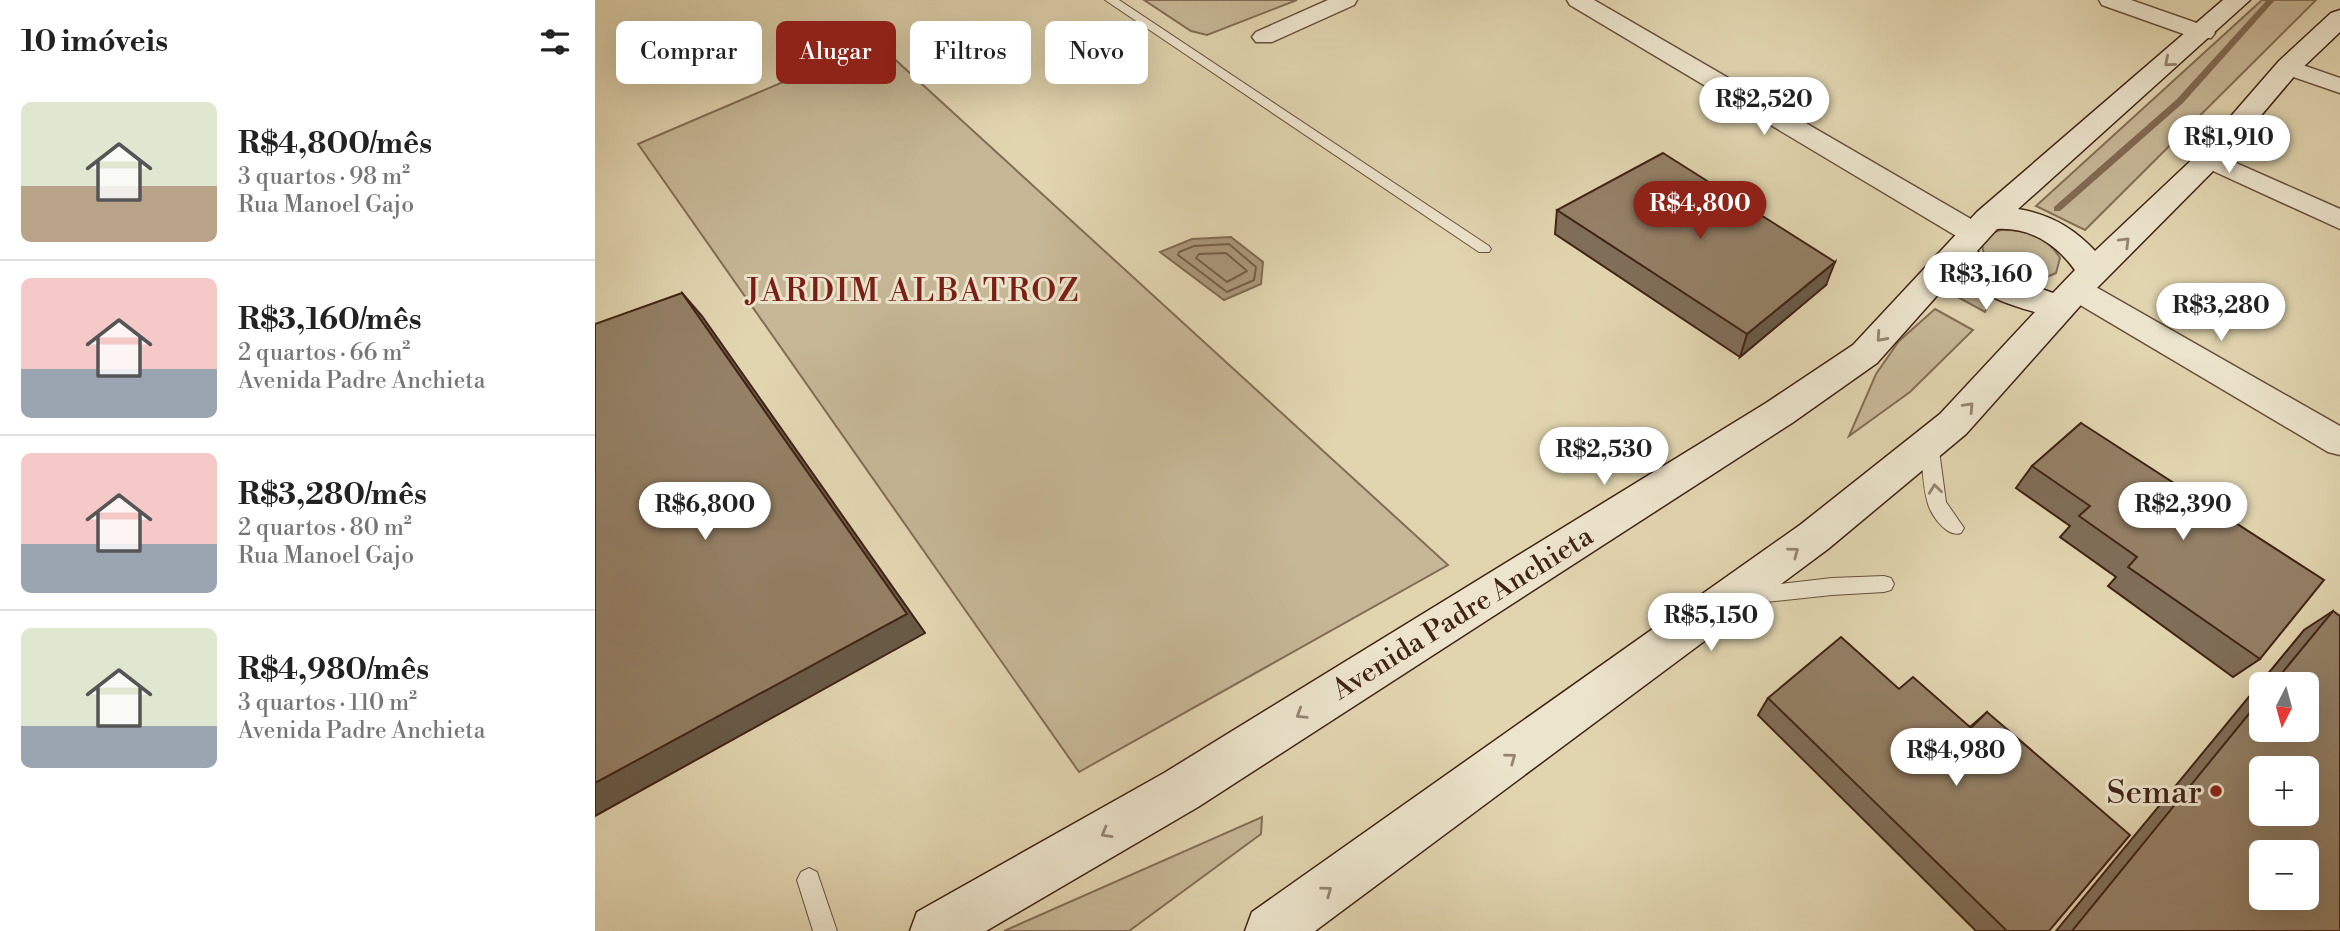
<!DOCTYPE html>
<html lang="pt">
<head>
<meta charset="utf-8">
<style>
	:root { --surface:#fff; --page:#f6f6f6; --text:#222; --muted:#767676; --line:#e0e0e0; --accent:#8f2418 }
	body { margin:0; font-family:"Libre Bodoni",serif; background:var(--page); color:var(--text); height:100vh; display:flex; flex-direction:column; font-size:26px; white-space:nowrap }
	* { box-sizing:border-box; margin:0 }
	p { font-size:23px; color:var(--muted) }
	.icon { flex:none; width:38px; height:38px; fill:none; stroke:currentColor; stroke-width:2; stroke-linecap:round; stroke-linejoin:round }
	.map { position:relative; flex:1; overflow:hidden }
	.side { display:flex; flex-direction:column; background:var(--surface); width:595px }
	.side>* { flex:none }
	.banner { position:absolute; left:21px; top:21px; width:665px; height:63px; display:flex; gap:14px }
	.needle { width:46px; rotate:186deg }
	.fabs { position:absolute; left:1654px; top:672px; display:grid; gap:14px }
	.fabs a { display:grid; place-items:center; width:70px; height:70px; border-radius:10px; background:var(--surface); box-shadow:0 7px 28px #0002; font-size:35px }
	.price { position:absolute; translate:-50% -60px; padding:0 16px; border-radius:24px; background:#fff; color:#222; font-size:23px; line-height:46px; filter:drop-shadow(0 2px 4px #0008) }
	.price::after { content:''; position:absolute; left:50%; top:42px; width:21px; height:16px; margin-left:-10px; background:inherit; clip-path:polygon(0 0,100% 0,50% 100%) }
	.price.selected { background:var(--accent); color:#fff }
	ul { padding:0; list-style:none }
	li { display:flex; align-items:center; gap:21px; height:175px; padding:0 21px }
	li+li { border-top:2px solid var(--line) }
	li span { display:grid; place-items:center; flex:none; width:196px; height:140px; border-radius:10px; color:#555 }
	li>.icon { margin-inline-start:auto }
	span .icon { width:84px; height:84px; fill:#fffc; stroke-width:1 }
	li b { font-size:30px }
	h2 { display:flex; justify-content:space-between; align-items:center; height:84px; padding:0 21px; font-size:30px }
	.chip { padding:0 24px; border-radius:10px; background:var(--surface); box-shadow:0 7px 28px #0002; font-size:24px; line-height:63px }
	.chip.selected { background:var(--accent); color:#fff }
	main { display:flex; flex:1; min-height:0 }
	.map>svg:first-child { display:block }
</style>
</head>
<body>
<main>
<section class="side">
<h2>10 imóveis<svg class="icon" aria-label="filters" viewBox="0 0 24 24"><path d="M4 7h16M4 17h16"/><circle cx="9" cy="7" r="2"/><circle cx="15" cy="17" r="2"/></svg></h2>
<ul>
<li><span style="background:linear-gradient(#dfe7d0 60%,#b9a48a 0)"><svg class="icon" aria-label="home" viewBox="0 0 24 24"><path d="M3 11l9-7 9 7M6 9v11h12V9"/></svg></span><div><b>R$4,800/mês</b><p>3 quartos · 98 m²</p><p>Rua Manoel Gajo</p></div></li>
<li><span style="background:linear-gradient(#f6c9c9 65%,#9aa5b1 0)"><svg class="icon" aria-label="home" viewBox="0 0 24 24"><path d="M3 11l9-7 9 7M6 9v11h12V9"/></svg></span><div><b>R$3,160/mês</b><p>2 quartos · 66 m²</p><p>Avenida Padre Anchieta</p></div></li>
<li><span style="background:linear-gradient(#f6c9c9 65%,#9aa5b1 0)"><svg class="icon" aria-label="home" viewBox="0 0 24 24"><path d="M3 11l9-7 9 7M6 9v11h12V9"/></svg></span><div><b>R$3,280/mês</b><p>2 quartos · 80 m²</p><p>Rua Manoel Gajo</p></div></li>
<li><span style="background:linear-gradient(#dfe7d0 70%,#9aa5b1 0)"><svg class="icon" aria-label="home" viewBox="0 0 24 24"><path d="M3 11l9-7 9 7M6 9v11h12V9"/></svg></span><div><b>R$4,980/mês</b><p>3 quartos · 110 m²</p><p>Avenida Padre Anchieta</p></div></li>
</ul>
</section>
<div class="map">
<svg width="1745" height="931" viewBox="0 0 1745 931">
	<rect width="100%" height="100%" fill="#e1d5b0"/>
	<filter id="stains"><feTurbulence type="fractalNoise" baseFrequency=".00286" numOctaves="4"/><feColorMatrix values="0 0 0 0 .2 0 0 0 0 .09 0 0 0 0 .02 0 0 0 .5 -.17"/></filter>
	<radialGradient id="worn" r=".72"><stop offset=".6" stop-color="#630" stop-opacity="0"/><stop offset="1" stop-color="#630" stop-opacity=".3"/></radialGradient>
	<path fill="#c6b796" stroke="#846d56" stroke-width="2" d="M 549,0 L 702,0 L 612,35 L 596,31 Z
		M 1667,0 L 1721,0 L 1490,230 L 1441,206 Z
		M 282,43 L 853,565 L 484,772 L 43,144 L 202,76 L 252,51 Z
		M 1406,230 C 1430,229 1453,237 1465,258 L 1461,273 C 1437,286 1391,277 1387,245 L 1396,233 Z
		M 1363,277 L 1397,299 L 1390,312 L 1346,288 Z
		M 1340,309 L 1378,330 L 1315,392 L 1254,436 L 1281,374 L 1304,341 Z
		M 667,817 L 666,834 L 534,931 L 409,931 Z"/>
	<path fill="#ab987b" stroke="#816952" stroke-width="2" d="M 636,237 L 668,262 L 666,284 L 629,300 L 565,252 L 597,239 Z"/>
	<g fill="none" stroke-linecap="round" stroke-linejoin="round">
		<path stroke="#765e48" stroke-width="2" d="M 634,244 L 661,267 L 659,280 L 632,292 L 583,255 L 584,252 L 599,246 Z
			M 631,253 L 652,271 L 632,282 L 601,258 L 604,254 Z"/>
		<path fill="#816952" fill-rule="evenodd" d="M 1672,0 L 1680,0 L 1588,103 L 1465,211 L 1459,211 L 1459,207 L 1582,99 Z"/>
		<g stroke="#69503c" stroke-width="2">
			<path id="lane" d="M 510,0 L 524,0 L 894,246 L 896,249 L 894,252 L 884,252 Z
				M 1334,436 L 1340,438 L 1343,443 L 1351,502 L 1369,528 L 1366,533 C 1353,538 1337,517 1333,504 C 1327,485 1328,462 1325,443 L 1328,438 Z
				M 1289,576 L 1296,578 L 1299,584 L 1296,590 L 1289,592 L 1237,595 L 1152,604 L 1145,602 L 1142,596 L 1145,590 L 1152,588 L 1237,578 Z
				M 214,868 L 222,872 L 242,931 L 218,931 L 202,880 L 206,872 Z"/>
		</g>
		<g stroke="#69503c" stroke-width="3">
			<path id="street" d="M 733,0 L 762,0 L 759,5 L 677,42 L 661,42 L 657,37 L 661,32 Z
				M 972,0 L 999,0 L 1388,226 L 1392,233 L 1388,240 L 1378,242 L 1368,240 L 975,5 Z
				M 1504,0 L 1536,0 L 1616,28 L 1620,33 L 1616,38 L 1600,38 L 1507,5 Z
				M 1693,60 L 1745,78 L 1745,93 L 1684,72 L 1681,67 L 1684,62 Z
				M 1614,151 L 1745,209 L 1745,229 L 1605,165 L 1601,159 L 1605,153 Z
				M 1481,279 L 1492,282 L 1745,426 L 1745,455 L 1733,452 L 1470,296 L 1466,289 L 1470,282 Z"/>
		</g>
		<g stroke="#412315" stroke-width="3">
			<path id="secondary" d="M 1628,0 L 1655,0 L 1423,209 C 1455,214 1479,228 1500,251 L 1604,153 L 1684,61 L 1736,13 L 1745,10 L 1745,32 L 1702,73 L 1624,165 L 1493,297 L 1371,434 L 1233,549 L 720,931 L 650,931 L 657,912 L 1205,525 L 1345,414 L 1440,312 C 1411,304 1385,295 1363,272 L 1282,363 L 1197,423 L 603,807 L 391,931 L 315,931 L 322,912 L 569,773 L 1171,403 L 1258,345 L 1382,212 ZM 1402,229 C 1435,227 1461,244 1480,270 L 1458,293 L 1407,275 L 1382,251 Z"/>
		</g>
		<use href="#lane" fill="#ece4cc" fill-rule="evenodd"/>
		<use href="#street" fill="#ece4cc" fill-rule="evenodd"/>
		<use href="#secondary" fill="#ece4cc" fill-rule="evenodd"/>
	</g>
	<path fill="#7f6e58" stroke="#412315" stroke-width="2" fill-rule="evenodd" d="M 962,210 L 1231,285 L 1145,357 L 960,234 Z
		M 1486,423 L 1665,659 L 1638,677 L 1513,586 L 1521,577 L 1465,537 L 1475,526 L 1421,488 L 1437,466 Z
		M 1738,611 L 1745,931 L 1461,931 L 1709,630 ZM 1666,684 L 1712,684 L 1666,730 Z
		M 1304,689 L 1375,727 L 1392,712 L 1454,931 L 1381,931 L 1163,715 L 1173,698 Z"/>
	<path fill="#685a47" stroke="#412315" stroke-width="2" d="M 1240,262 L 1231,285 L 1145,357 L 1152,334 Z
		M 87,293 L 107,316 L 330,633 L 0,816 L 0,783 Z"/>
	<path fill="#948066" stroke="#412315" stroke-width="2" fill-rule="evenodd" d="M 1068,153 L 1240,262 L 1152,334 L 962,210 Z
		M 87,293 L 312,614 L 0,783 L 0,324 Z
		M 1486,423 L 1729,580 L 1665,659 L 1533,567 L 1542,557 L 1484,516 L 1495,506 L 1437,466 Z
		M 1738,611 L 1745,616 L 1745,931 L 1477,931 L 1666,699 L 1666,730 L 1712,730 L 1712,684 L 1678,684 ZM 1666,768 L 1712,768 L 1712,814 L 1666,814 ZM 1666,852 L 1712,852 L 1712,898 L 1666,898 Z
		M 1246,637 L 1304,689 L 1318,677 L 1376,728 L 1392,712 L 1535,835 L 1454,931 L 1412,931 L 1173,698 Z"/>
	<defs><path id="oneway-chevron" d="M-2-3.5L2.5 0L-2 3.5" fill="none" stroke-width="1.6" stroke-linecap="round" stroke-linejoin="round" transform="scale(1.75)"/></defs>
	<g stroke="#968470">
		<use href="#oneway-chevron" transform="translate(1574 62) rotate(139)"/>
		<use href="#oneway-chevron" transform="translate(1530 242) rotate(-45)"/>
		<use href="#oneway-chevron" transform="translate(1286 337) rotate(132)"/>
		<use href="#oneway-chevron" transform="translate(1374 407) rotate(-47)"/>
		<use href="#oneway-chevron" transform="translate(1340 489) rotate(-97)"/>
		<use href="#oneway-chevron" transform="translate(1199 552) rotate(-36)"/>
		<use href="#oneway-chevron" transform="translate(706 714) rotate(148)"/>
		<use href="#oneway-chevron" transform="translate(916 758) rotate(-36)"/>
		<use href="#oneway-chevron" transform="translate(511 833) rotate(150)"/>
		<use href="#oneway-chevron" transform="translate(732 891) rotate(-36)"/>
	</g>
	<circle fill="#8f2418" stroke="#ece4cc" stroke-width="2.5" cx="1621" cy="791" r="7"/>
	<g text-anchor="middle" stroke-width="6" stroke-linejoin="round" paint-order="stroke">
		<g font-size="28" fill="#412315" stroke="#ece4cc">
			<text transform="translate(867 612) rotate(-32)" y="10">Avenida Padre Anchieta</text>
		</g>
		<g font-size="32" letter-spacing="2" fill="#7a1f14" stroke="#ece4cc">
			<text x="318" y="301">JARDIM ALBATROZ</text>
		</g>
		<g font-size="33" fill="#412315" stroke="#ece4cc" text-anchor="end">
			<text x="1607" y="803">Semar</text>
		</g>
	</g>
	<rect width="100%" height="100%" filter="url(#stains)"/>
	<rect width="100%" height="100%" fill="url(#worn)"/>
</svg>
<div class="fabs">
<a><svg class="needle" viewBox="-14 -14 28 28"><path d="M0-13l5 13h-10z" fill="#e53935"/><path d="M0 13l5-13h-10z" fill="#767676"/></svg></a>
<a>+</a>
<a>−</a>
</div>
<b class="price" style="left:1169px;top:137px">R$2,520</b>
<b class="price" style="left:1634px;top:175px">R$1,910</b>
<b class="price selected" style="left:1105px;top:241px">R$4,800</b>
<b class="price" style="left:1391px;top:312px">R$3,160</b>
<b class="price" style="left:1626px;top:343px">R$3,280</b>
<b class="price" style="left:1009px;top:487px">R$2,530</b>
<b class="price" style="left:110px;top:542px">R$6,800</b>
<b class="price" style="left:1588px;top:542px">R$2,390</b>
<b class="price" style="left:1116px;top:653px">R$5,150</b>
<b class="price" style="left:1361px;top:788px">R$4,980</b>
<div class="banner">
<a class="chip">Comprar</a>
<a class="chip selected">Alugar</a>
<a class="chip">Filtros</a>
<a class="chip">Novo</a>
</div>
</div>
</main>
</body>
</html>
